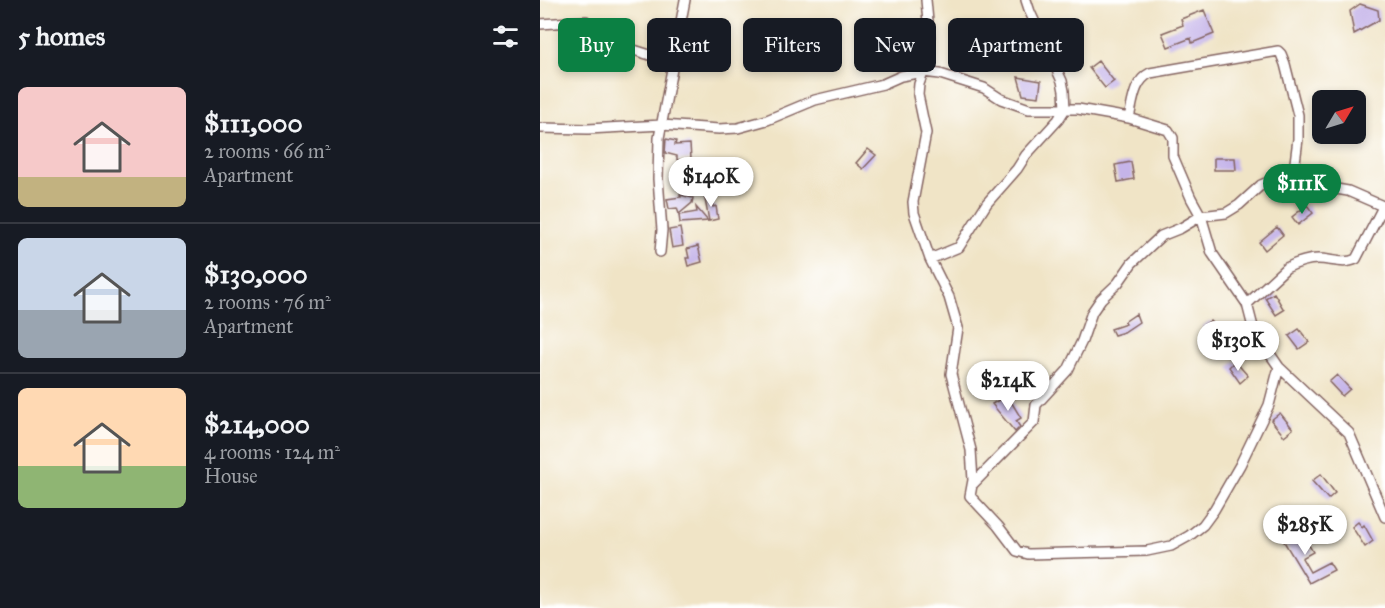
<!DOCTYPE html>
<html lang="en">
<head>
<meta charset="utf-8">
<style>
	:root { --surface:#171b24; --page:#242831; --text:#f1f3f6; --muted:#9ea1a6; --line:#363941; --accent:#0b8043 }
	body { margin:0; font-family:"IM FELL Great Primer",serif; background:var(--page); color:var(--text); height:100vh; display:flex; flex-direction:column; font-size:22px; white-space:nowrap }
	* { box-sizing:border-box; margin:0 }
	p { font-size:20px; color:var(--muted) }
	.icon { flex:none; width:33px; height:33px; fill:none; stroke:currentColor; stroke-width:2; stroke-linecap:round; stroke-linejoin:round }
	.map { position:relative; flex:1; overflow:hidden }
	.sheet { display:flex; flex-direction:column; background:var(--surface); width:540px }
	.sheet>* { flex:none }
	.banner { position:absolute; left:18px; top:18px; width:570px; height:54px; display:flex; gap:12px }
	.needle { width:39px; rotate:52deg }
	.fabs { position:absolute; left:772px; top:90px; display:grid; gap:12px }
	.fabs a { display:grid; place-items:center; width:54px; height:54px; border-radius:9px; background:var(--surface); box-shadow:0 3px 9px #0003; font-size:30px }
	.price { position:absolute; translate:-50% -51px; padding:0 14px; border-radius:21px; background:#fff; color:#222; font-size:20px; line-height:39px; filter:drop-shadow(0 2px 3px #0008) }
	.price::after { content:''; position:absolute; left:50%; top:36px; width:18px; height:14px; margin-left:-9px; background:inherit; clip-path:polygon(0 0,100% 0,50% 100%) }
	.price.active { background:var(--accent); color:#fff }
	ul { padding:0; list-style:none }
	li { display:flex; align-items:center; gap:18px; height:150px; padding:0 18px }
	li+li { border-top:2px solid var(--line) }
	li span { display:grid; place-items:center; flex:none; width:168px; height:120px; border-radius:9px; color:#555 }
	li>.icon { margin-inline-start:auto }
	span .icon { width:72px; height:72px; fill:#fffc; stroke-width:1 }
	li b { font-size:26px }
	h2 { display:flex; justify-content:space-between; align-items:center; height:72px; padding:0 18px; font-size:26px }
	.pill { padding:0 21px; border-radius:9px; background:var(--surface); box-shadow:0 3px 9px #0003; font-size:21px; line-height:54px }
	.pill.active { background:var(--accent); color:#fff }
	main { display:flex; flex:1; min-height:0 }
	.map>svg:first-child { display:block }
</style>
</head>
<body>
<main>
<section class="sheet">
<h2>5 homes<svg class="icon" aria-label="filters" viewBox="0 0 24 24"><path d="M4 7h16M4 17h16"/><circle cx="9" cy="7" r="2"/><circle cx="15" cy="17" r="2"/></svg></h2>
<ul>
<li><span style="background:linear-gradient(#f6c9c9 75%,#c2b280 0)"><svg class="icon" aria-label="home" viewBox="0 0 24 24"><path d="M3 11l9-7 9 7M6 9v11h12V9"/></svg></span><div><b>$111,000</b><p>2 rooms · 66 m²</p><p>Apartment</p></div></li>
<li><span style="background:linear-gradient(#c9d6e8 60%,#9aa5b1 0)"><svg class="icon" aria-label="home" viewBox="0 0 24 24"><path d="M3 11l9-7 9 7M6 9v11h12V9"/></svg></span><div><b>$130,000</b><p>2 rooms · 76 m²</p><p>Apartment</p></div></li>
<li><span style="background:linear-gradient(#ffd9b3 65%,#8fb573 0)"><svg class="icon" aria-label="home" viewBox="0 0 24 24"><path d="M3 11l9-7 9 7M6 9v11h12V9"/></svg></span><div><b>$214,000</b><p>4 rooms · 124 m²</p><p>House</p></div></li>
</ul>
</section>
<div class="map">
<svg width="845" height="608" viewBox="0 0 845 608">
	<rect width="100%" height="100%" fill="#fff"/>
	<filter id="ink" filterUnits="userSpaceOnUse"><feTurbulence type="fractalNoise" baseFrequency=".0167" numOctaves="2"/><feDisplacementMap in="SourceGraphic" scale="12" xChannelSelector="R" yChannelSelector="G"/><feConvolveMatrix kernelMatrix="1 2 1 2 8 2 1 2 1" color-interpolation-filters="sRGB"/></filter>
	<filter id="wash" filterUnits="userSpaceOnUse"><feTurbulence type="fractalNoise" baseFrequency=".008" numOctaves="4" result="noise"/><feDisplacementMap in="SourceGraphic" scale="24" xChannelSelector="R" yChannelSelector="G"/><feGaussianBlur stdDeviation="1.35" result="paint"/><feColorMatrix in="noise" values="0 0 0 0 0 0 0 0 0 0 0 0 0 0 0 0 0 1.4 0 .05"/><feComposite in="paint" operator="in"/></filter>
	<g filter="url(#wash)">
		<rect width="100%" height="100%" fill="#f0e4c6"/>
		<g id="blocks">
			<path fill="#c5b4e9" d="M 820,4 L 838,10 L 839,20 L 814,34 L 810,11 Z
				M 664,10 L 674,34 L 652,43 L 651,38 L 628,47 L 622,33 L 643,25 L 641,19 Z
				M 558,61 L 574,81 L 565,88 L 549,68 Z
				M 478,77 L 501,81 L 499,97 L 483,95 Z
				M 126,139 L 136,141 L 135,145 L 150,144 L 151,159 L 137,160 L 137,156 L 125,153 Z
				M 328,149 L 336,155 L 323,169 L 316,163 Z
				M 674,158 L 695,158 L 696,170 L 674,170 Z
				M 591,162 L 594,179 L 578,182 L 575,165 Z
				M 171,193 L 173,207 L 176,206 L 178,219 L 169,221 L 164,194 Z
				M 140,195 L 153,198 L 152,203 L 139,214 L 137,208 L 129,209 L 127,199 L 141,197 Z
				M 767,205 L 773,213 L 758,225 L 752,217 Z
				M 156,207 L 168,221 L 140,223 L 139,215 L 157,212 Z
				M 737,227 L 743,235 L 725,250 L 719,242 Z
				M 140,228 L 143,246 L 132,248 L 129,230 Z
				M 158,246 L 162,262 L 148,266 L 146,258 L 149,258 L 147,249 Z
				M 734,293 L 744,310 L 736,315 L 725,298 Z
				M 596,314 L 599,322 L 584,332 L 574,335 L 571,329 L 586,324 L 584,322 Z
				M 670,321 L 685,338 L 677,345 L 662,327 Z
				M 759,329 L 769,342 L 759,349 L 749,336 Z
				M 695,361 L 708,376 L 700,383 L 689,367 Z
				M 797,375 L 810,389 L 802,396 L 789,382 Z
				M 467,395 L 481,418 L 476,421 L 480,427 L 475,432 L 452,404 Z
				M 740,413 L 753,429 L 744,436 L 731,420 Z
				M 781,474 L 795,493 L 788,499 L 772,481 Z
				M 818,522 L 822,527 L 824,525 L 833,541 L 825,547 L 812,527 Z
				M 763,528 L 767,536 L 764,537 L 773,552 L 762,558 L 770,572 L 789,562 L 794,570 L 769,583 L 743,540 Z"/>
		</g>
	</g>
	<g filter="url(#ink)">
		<use href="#blocks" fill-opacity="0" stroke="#846461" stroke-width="1.5"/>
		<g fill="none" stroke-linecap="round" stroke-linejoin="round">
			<g stroke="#846461" stroke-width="12">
				<path id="street" d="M 386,0 L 390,43 L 389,57 L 379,84 L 378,95 L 386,133 L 373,202 L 374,213 L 390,259 L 409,297 L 418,328 L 411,374 L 431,450 L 433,480 L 430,496 L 458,526 L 477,551 L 488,554 L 607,551 L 631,546 L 649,536 L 663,525 L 674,510 L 700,465 L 729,405 L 739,367
					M 0,24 L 46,21 L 68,40 L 78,45 L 132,62
					M 589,118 C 593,101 594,81 610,73 L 738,51 L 741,54 L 745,64 L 758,115 L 758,139 L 753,178
					M 0,128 L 48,129 L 122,125 L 179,129 L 198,128 L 227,120 L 275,100 L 343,84 L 361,76 L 383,72 L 400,74 L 444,88 L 461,99 L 489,109 L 538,109 L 589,118 L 628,130 L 633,138 L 633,156 L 651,198 L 661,216 L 672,253 L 707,304 L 714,331 L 739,367 L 809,433 L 845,517
					M 120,252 L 122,230 L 118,179 L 119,138 L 145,0
					M 390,259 L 419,247 L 447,203 L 477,169 L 486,155 L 518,120 L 525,109 L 524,91 L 522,81 L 490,12 L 486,0
					M 707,304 L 746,268 C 756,263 767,259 778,259 C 791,259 804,265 816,259 L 843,207
					M 432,485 L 494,422 L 496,405 L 528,370 L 542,341 L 552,312 L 561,299 L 578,283 L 592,263 L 621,236 L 641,228 L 661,216 L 686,213 L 699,205 L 721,185 L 740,177 L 753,178 L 779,186 L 808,191 L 845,207"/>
			</g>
			<use href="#street" stroke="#fff" stroke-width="9"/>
		</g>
	</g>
</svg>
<div class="fabs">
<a><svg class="needle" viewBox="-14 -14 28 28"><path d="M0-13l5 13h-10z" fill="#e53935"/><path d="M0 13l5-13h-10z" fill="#9ea1a6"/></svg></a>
</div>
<b class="price" style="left:171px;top:208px">$140K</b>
<b class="price active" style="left:762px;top:215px">$111K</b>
<b class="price" style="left:698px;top:372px">$130K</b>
<b class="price" style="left:468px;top:412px">$214K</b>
<b class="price" style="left:765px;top:556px">$285K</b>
<div class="banner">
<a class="pill active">Buy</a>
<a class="pill">Rent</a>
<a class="pill">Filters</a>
<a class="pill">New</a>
<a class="pill">Apartment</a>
</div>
</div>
</main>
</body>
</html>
